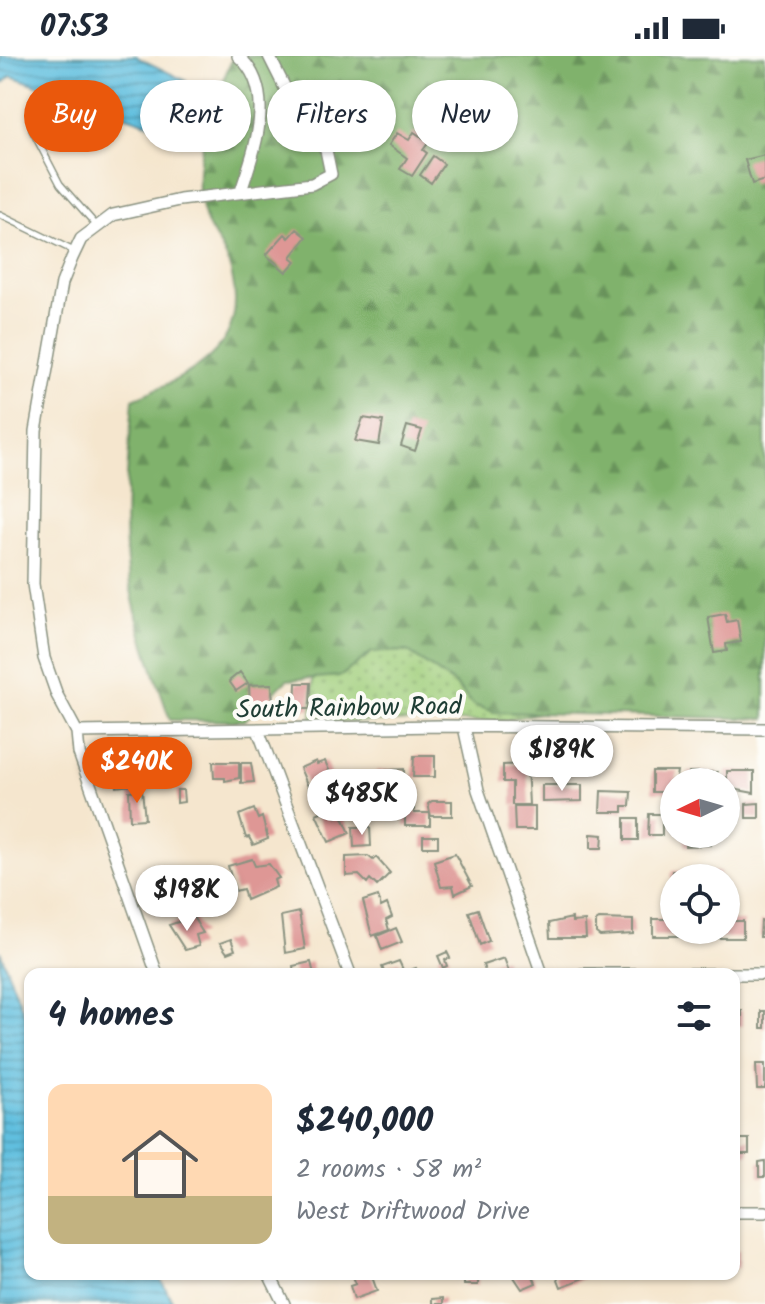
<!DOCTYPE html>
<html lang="en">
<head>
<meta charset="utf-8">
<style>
	:root { --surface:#fff; --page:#f6f6f7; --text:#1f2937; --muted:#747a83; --line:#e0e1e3; --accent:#ea580c }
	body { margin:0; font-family:Kalam,sans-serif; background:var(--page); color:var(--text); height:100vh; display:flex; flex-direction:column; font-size:30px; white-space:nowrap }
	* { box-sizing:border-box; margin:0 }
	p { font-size:26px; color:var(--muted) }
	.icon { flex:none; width:44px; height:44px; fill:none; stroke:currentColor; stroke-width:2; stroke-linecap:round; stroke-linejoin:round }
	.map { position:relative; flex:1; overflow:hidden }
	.sheet { position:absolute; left:24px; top:912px; width:716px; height:312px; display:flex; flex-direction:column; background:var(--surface); border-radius:16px; box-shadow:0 2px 6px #0004 }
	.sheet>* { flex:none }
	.banner { position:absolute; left:24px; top:24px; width:718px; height:72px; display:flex; gap:16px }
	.needle { width:52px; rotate:265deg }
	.controls { position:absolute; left:660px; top:712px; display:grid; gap:16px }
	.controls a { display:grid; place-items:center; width:80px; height:80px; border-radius:50%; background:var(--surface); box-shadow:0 2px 6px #0004; font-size:40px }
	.price { position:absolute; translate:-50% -68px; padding:0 18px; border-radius:28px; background:#fff; color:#222; font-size:26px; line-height:52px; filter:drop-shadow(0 2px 4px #0008) }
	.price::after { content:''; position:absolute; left:50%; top:48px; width:24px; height:18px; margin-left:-12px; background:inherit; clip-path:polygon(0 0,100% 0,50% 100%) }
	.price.selected { background:var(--accent); color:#fff }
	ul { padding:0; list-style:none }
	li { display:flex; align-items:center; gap:24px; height:200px; padding:0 24px }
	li+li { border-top:2px solid var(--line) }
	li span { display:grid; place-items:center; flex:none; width:224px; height:160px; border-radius:16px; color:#555 }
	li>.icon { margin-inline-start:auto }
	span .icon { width:96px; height:96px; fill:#fffc; stroke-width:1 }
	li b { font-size:34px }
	h2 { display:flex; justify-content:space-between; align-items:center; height:96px; padding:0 24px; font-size:34px }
	.chip { padding:0 28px; border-radius:36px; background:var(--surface); box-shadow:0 2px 6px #0004; font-size:28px; line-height:72px }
	.chip.selected { background:var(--accent); color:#fff }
	.status { display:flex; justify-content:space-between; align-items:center; height:56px; padding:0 40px; background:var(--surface); direction:ltr }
	.status svg { height:22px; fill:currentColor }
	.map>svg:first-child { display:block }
</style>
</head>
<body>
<div class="status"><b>07:53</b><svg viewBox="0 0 49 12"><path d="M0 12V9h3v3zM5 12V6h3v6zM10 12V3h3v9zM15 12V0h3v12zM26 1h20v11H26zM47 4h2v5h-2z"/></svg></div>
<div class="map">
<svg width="765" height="1248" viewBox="0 0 765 1248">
	<defs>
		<pattern id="grass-dots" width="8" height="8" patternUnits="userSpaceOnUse" patternTransform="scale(2)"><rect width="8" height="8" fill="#a1cf7d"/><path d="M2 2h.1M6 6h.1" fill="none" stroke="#83a967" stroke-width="1.8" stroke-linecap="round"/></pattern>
		<pattern id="forest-firs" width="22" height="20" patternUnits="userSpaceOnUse" patternTransform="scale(2)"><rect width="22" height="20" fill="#80b26c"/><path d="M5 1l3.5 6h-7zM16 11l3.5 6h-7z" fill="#68925a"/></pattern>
		<pattern id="water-rules" width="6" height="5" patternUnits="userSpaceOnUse" patternTransform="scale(2)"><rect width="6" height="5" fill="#61bfdf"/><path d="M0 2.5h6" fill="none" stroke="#4f9cb6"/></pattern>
	</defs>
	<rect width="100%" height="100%" fill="#fdfcf7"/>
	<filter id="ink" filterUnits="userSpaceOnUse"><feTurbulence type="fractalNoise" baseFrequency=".0125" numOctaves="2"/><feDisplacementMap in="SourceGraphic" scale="16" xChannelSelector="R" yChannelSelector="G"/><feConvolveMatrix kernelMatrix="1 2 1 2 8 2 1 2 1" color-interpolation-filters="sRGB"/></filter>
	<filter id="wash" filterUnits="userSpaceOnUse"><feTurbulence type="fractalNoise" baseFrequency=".006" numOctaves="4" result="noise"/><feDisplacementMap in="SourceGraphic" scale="32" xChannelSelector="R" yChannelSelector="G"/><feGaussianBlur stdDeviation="1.8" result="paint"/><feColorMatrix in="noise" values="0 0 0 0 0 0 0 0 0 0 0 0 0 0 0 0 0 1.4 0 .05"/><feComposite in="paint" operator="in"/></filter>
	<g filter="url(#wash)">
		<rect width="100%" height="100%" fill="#f5e6ce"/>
		<path fill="url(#grass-dots)" stroke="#608658" stroke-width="2" d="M 407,595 L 455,628 L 473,649 L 494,656 L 539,657 L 501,665 L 312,666 L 313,622 L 341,620 L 372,596 Z"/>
		<path fill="url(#forest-firs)" stroke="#507850" stroke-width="2" d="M 234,0 L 765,0 L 765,663 L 494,656 L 473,649 L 455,628 L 407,595 L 372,596 L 341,620 L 287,624 L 244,665 L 170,664 C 154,616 135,566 128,516 C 121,459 129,400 133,343 C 200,316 257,286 227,203 C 220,186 206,171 202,154 C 190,106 213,43 234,0 Z"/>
		<path fill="url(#water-rules)" stroke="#407e8a" stroke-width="2" d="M 0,0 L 135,0 L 186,25 L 150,68 L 11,20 L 0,30 Z
			M 0,895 L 30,973 L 30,1218 L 158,1218 L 174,1248 L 0,1248 Z"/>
		<g id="blocks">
			<path fill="#de9795" d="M 414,76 L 429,86 L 423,94 L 427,97 L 412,120 L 400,113 L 407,102 L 389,89 L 397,77 L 409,84 Z
				M 765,99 L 765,124 L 752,128 L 745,104 Z
				M 433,100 L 444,108 L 431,127 L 420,119 Z
				M 297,173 L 307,181 L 291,201 L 296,205 L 286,216 L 266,199 L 285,178 L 289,182 Z
				M 363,362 L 383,365 L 379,389 L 355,385 Z
				M 407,370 L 422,374 L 415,395 L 401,390 Z
				M 725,558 L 727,566 L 737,564 L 741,586 L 726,588 L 727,595 L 714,597 L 708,561 Z
				M 240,616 L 248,627 L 236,635 L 229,625 Z
				M 296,627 L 311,627 L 310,653 L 295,653 Z
				M 272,628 L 273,651 L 250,652 L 249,629 Z
				M 129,699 L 132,729 L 117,731 L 112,701 Z
				M 414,700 L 435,700 L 435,721 L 413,721 Z
				M 316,705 L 317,708 L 325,705 L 337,732 L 313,742 L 300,712 Z
				M 213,706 L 239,706 L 239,722 L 225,725 L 225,722 L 214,722 Z
				M 241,707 L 251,707 L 254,726 L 241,727 Z
				M 527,708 L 529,749 L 512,749 L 512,726 L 503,726 L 503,709 Z
				M 404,713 L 404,725 L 377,726 L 376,715 Z
				M 652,715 L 677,715 L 674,736 L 652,736 Z
				M 727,715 L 754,715 L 754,737 L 727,732 Z
				M 689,716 L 717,716 L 717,726 L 688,726 Z
				M 542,729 L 582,729 L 582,745 L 542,746 Z
				M 142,734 L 145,763 L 130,764 L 129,735 Z
				M 177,734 L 183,734 L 184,746 L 177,747 Z
				M 601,735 L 631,736 L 630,750 L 623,750 L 623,756 L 600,756 Z
				M 432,745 L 452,745 L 452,760 L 431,760 L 428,748 Z
				M 405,747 L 414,747 L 414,757 L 430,757 L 430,770 L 405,770 Z
				M 759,747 L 759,762 L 746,762 L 746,748 Z
				M 514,750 L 535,750 L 535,774 L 515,774 Z
				M 333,751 L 337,761 L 342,759 L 350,777 L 329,786 L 316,758 Z
				M 254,753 L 258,763 L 262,761 L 268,783 L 253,789 L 249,781 L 246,782 L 239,759 Z
				M 649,758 L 662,758 L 662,779 L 648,779 Z
				M 625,762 L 638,762 L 638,784 L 625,784 Z
				M 353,771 L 370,771 L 371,790 L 354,791 Z
				M 591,778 L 603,779 L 602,792 L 591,792 Z
				M 684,778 L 711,778 L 711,789 L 685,790 Z
				M 423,780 L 438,780 L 438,791 L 423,791 Z
				M 455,798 L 472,830 L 455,838 L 453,830 L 441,831 L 434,805 Z
				M 368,800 L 373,804 L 376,801 L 390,817 L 377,830 L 370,823 L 367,827 L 359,819 L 346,820 L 346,801 Z
				M 252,803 L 255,810 L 269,808 L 279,822 L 274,824 L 276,831 L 246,844 L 243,833 L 235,835 L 228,810 Z
				M 672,815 L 692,815 L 692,822 L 671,822 Z
				M 703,816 L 720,816 L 720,822 L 703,822 Z
				M 378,840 L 381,851 L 387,848 L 392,861 L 386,864 L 389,874 L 372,880 L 363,845 Z
				M 478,853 L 489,885 L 480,889 L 469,856 Z
				M 299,856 L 305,893 L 285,897 L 281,860 Z
				M 193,861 L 203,877 L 196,879 L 199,890 L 185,894 L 169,869 Z
				M 572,862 L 572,866 L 585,865 L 586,882 L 550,882 L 549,867 Z
				M 599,863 L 633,864 L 633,878 L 600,880 L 596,877 L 596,865 Z
				M 653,863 L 674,863 L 674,874 L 680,874 L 680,880 L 653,880 Z
				M 726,865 L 743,865 L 743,882 L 706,882 L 706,874 L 726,874 Z
				M 761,865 L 765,865 L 765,881 L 760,881 Z
				M 396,872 L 402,886 L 382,894 L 377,880 Z
				M 231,883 L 235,894 L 227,897 L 220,887 Z
				M 447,896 L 450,902 L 445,904 L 447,910 L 443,912 L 438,900 Z
				M 504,902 L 510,918 L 486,918 L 483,909 Z
				M 399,905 L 404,916 L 416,912 L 419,918 L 385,918 L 382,911 Z
				M 311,906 L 314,918 L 294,918 L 293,910 Z
				M 734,955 L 742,955 L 742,970 L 734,970 Z
				M 761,955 L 765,955 L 765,972 L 761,972 Z
				M 756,1008 L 765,1008 L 765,1033 L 757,1033 Z
				M 734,1083 L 749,1083 L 749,1098 L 734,1098 Z
				M 765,1105 L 765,1121 L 759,1121 L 759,1106 Z
				M 734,1195 L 738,1195 L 738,1212 L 734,1212 Z
				M 352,1218 L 371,1218 L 377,1235 L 354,1243 L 350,1230 L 356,1228 Z
				M 464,1218 L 478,1218 L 478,1229 L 464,1229 Z
				M 512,1218 L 532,1218 L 536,1227 L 522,1233 Z
				M 556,1218 L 585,1218 L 587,1221 L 561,1231 Z
				M 443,1242 L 443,1248 L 432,1248 L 432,1243 Z"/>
		</g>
	</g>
	<g filter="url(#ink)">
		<use href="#blocks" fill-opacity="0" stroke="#8a9281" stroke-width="2"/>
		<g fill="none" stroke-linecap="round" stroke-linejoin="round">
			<g stroke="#8a9281" stroke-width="8">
				<path id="lane" d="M 32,74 L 60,128 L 96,169
					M 0,159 L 74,195"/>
			</g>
			<g stroke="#8a9281" stroke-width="14">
				<path id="street" d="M 238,0 C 278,34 254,94 241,135
					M 464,671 L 478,734 L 542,918
					M 258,674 L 350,918
					M 77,676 L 440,670 L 765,673
					M 157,918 L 79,697 L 77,676 L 57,639 L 44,602 L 33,528 L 36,375 L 62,227 L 72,202 L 81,183 L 113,159 L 180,144 L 312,128 L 331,118 L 326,94 L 304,70 L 269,0
					M 582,918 L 765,918
					M 734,1156 L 765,1156
					M 269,1218 L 284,1248"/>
			</g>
			<use href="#lane" stroke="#fff" stroke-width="5"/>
			<use href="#street" stroke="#fff" stroke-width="11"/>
		</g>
	</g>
	<g text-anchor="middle" stroke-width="8" stroke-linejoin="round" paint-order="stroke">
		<g font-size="26" fill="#1f3d34" stroke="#fdfcf7">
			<text transform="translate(349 651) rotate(-1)" y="9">South Rainbow Road</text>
		</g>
	</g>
</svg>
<div class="controls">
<a><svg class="needle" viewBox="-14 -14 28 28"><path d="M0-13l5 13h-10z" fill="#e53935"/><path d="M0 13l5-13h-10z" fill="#747a83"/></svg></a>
<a><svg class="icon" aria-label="locate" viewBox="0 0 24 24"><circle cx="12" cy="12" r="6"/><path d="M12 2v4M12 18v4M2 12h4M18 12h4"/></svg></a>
</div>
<b class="price" style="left:562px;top:737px">$189K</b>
<b class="price selected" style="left:137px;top:749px">$240K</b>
<b class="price" style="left:362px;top:781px">$485K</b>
<b class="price" style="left:187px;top:877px">$198K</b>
<div class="banner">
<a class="chip selected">Buy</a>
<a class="chip">Rent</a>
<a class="chip">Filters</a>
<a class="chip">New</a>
</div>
<section class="sheet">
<h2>4 homes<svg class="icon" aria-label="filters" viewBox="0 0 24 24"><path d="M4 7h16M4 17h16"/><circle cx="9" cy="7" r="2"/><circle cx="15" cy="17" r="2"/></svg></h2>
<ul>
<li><span style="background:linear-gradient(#ffd9b3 70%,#c2b280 0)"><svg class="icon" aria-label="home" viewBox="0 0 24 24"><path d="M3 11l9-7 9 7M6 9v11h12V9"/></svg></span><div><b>$240,000</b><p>2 rooms · 58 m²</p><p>West Driftwood Drive</p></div></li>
</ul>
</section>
</div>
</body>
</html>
